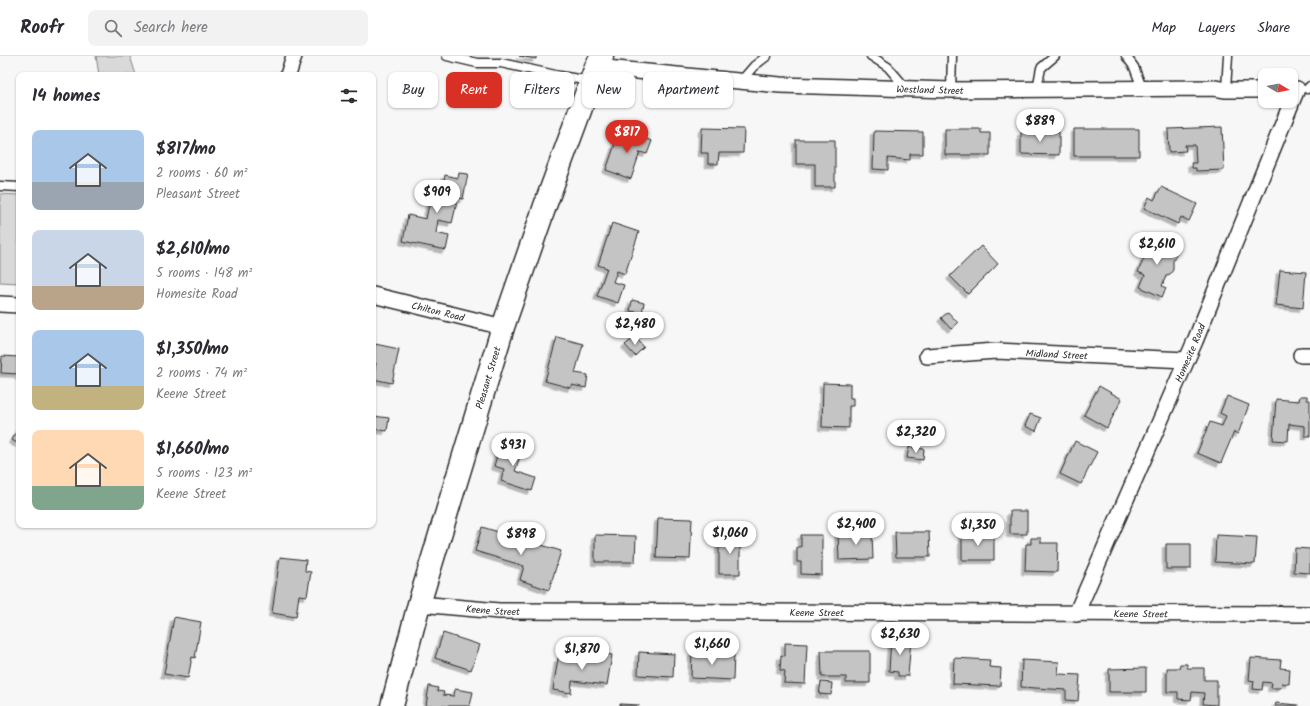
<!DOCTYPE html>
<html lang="en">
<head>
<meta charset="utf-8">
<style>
	:root { --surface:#fff; --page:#f2f2f3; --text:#2b2b33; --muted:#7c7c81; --line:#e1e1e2; --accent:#d93025 }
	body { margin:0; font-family:Kalam,sans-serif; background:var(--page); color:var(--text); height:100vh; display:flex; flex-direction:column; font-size:15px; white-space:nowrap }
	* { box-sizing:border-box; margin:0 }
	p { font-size:13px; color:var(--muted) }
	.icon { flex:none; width:22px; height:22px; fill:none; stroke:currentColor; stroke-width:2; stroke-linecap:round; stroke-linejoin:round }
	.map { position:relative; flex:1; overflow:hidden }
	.side { position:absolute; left:16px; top:16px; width:360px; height:456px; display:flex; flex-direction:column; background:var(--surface); border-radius:8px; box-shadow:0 1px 3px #0004 }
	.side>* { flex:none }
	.top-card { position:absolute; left:388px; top:16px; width:380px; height:36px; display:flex; gap:8px }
	.needle { width:26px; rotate:100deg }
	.fabs { position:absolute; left:1258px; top:12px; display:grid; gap:8px }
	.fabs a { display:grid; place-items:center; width:40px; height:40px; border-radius:8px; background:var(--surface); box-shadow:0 1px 3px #0004; font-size:20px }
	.price { position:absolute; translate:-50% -34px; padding:0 9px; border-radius:14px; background:#fff; color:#222; font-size:13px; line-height:26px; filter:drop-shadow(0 1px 2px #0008) }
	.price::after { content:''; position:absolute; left:50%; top:24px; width:12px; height:9px; margin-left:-6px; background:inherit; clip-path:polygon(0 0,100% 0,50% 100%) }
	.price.active { background:var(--accent); color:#fff }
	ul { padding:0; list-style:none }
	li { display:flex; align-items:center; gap:12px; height:100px; padding:0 16px }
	li span { display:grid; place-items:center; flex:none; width:112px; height:80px; border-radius:8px; color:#555 }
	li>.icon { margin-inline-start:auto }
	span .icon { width:48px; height:48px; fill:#fffc; stroke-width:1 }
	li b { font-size:17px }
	h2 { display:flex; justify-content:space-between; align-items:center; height:48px; padding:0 16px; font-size:17px }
	.pill { padding:0 14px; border-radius:8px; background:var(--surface); box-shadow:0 1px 3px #0004; font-size:14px; line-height:36px }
	.pill.active { background:var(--accent); color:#fff }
	header { display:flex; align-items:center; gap:24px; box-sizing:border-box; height:56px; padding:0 20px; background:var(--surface); border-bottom:1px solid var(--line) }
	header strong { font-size:19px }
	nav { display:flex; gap:22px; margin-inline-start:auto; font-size:14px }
	.search { width:280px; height:36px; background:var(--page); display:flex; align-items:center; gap:10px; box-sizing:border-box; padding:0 14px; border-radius:8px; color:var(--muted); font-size:15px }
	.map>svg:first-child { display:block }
</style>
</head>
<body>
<header>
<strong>Roofr</strong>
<div class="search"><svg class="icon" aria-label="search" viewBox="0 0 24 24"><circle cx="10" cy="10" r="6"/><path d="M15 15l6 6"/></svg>Search here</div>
<nav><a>Map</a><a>Layers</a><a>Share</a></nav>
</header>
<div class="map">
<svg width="1310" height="650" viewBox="0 0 1310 650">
	<defs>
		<filter id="shadow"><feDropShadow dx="-3.5" dy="3.5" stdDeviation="0" flood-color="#0004"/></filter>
	</defs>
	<rect width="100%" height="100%" fill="#f7f7f7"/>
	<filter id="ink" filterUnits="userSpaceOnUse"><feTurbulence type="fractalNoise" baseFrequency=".025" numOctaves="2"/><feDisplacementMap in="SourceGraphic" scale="8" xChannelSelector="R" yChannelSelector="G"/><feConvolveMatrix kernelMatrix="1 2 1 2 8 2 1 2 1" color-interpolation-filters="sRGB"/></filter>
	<g filter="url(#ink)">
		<path fill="#d9d9d9" stroke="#828282" d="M 96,0 L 130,0 L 136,19 L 99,19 Z
			M 0,138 L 19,139 L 19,227 L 0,226 Z"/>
		<path fill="#c4c4c4" stroke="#2b2b2b" filter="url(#shadow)" d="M 519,0 L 536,0 L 536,3 Z
			M 1222,71 L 1224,114 L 1196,115 L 1196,112 L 1192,112 L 1191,107 L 1196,107 L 1195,89 L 1185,89 L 1186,95 L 1169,96 L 1168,73 Z
			M 702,72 L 744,73 L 743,97 L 719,97 L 718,108 L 708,108 L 708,97 L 701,97 Z
			M 945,73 L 981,73 L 981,77 L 990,77 L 990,99 L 945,99 Z
			M 1074,73 L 1139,73 L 1139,100 L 1074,100 Z
			M 620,74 L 652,85 L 647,98 L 640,96 L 631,123 L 606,114 Z
			M 874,75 L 923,76 L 923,98 L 910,98 L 910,104 L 888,102 L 888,114 L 873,113 Z
			M 1021,76 L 1059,76 L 1059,99 L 1021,98 Z
			M 796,84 L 835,84 L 835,131 L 815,131 L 815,108 L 796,108 Z
			M 459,117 L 468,118 L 463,143 L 458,142 L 452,167 L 438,164 L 436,177 L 449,180 L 446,194 L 403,185 L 408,159 L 426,163 L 432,134 L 442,135 L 445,119 L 458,122 Z
			M 1161,131 L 1197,148 L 1189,165 L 1181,161 L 1178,168 L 1144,152 L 1149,141 L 1154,144 Z
			M 612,167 L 639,176 L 625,218 L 617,215 L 613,226 L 624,229 L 618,247 L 597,240 L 607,212 L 598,209 Z
			M 1153,182 L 1179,194 L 1173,205 L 1173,214 L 1170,218 L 1166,220 L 1162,230 L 1166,232 L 1162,241 L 1140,231 L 1145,219 L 1138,216 Z
			M 981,190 L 998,208 L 968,238 L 950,220 Z
			M 1280,214 L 1306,216 L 1303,252 L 1276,249 Z
			M 632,244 L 644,247 L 642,257 L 630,255 Z
			M 948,256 L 958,267 L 951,273 L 941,262 Z
			M 557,281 L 583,288 L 575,317 L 588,319 L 586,332 L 572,329 L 571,332 L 545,325 Z
			M 635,281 L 644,291 L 635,300 L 625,289 Z
			M 375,288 L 399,293 L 392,327 L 373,323 L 376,307 L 373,306 L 373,291 L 375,292 Z
			M 2,300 L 19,301 L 19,321 L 19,318 L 1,317 Z
			M 823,327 L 850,328 L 850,342 L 853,342 L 853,350 L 849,350 L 849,372 L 822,371 Z
			M 1099,330 L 1122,343 L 1107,372 L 1084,359 Z
			M 1227,340 L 1249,349 L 1238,378 L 1234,376 L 1221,407 L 1197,397 L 1210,366 L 1222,370 L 1226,360 L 1220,357 Z
			M 1300,340 L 1307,340 L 1307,344 L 1310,344 L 1310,380 L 1305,380 L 1305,370 L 1289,368 L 1288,385 L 1273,384 L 1276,343 L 1299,345 Z
			M 1030,358 L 1041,362 L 1036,375 L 1025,370 Z
			M 373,360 L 389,362 L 387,375 L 373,373 Z
			M 19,372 L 19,388 L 12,384 Z
			M 1075,385 L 1097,396 L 1081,428 L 1060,418 Z
			M 501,386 L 523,392 L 515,415 L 536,422 L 532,435 L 501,425 L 504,413 L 494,410 Z
			M 909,391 L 924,393 L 923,404 L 907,402 Z
			M 1010,455 L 1027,455 L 1027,478 L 1010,478 Z
			M 658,462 L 692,463 L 690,503 L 656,502 Z
			M 482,471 L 561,495 L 549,534 L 520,524 L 524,510 L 475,495 Z
			M 872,476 L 873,503 L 839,504 L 838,477 Z
			M 895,476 L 929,476 L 930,501 L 896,501 Z
			M 962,478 L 994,478 L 994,504 L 962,504 Z
			M 595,479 L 636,480 L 635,506 L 595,506 Z
			M 801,479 L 822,479 L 822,519 L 801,518 L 801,506 L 797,506 L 797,491 L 801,491 Z
			M 1216,479 L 1257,481 L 1255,508 L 1215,506 Z
			M 719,480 L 740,480 L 740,518 L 719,518 Z
			M 1031,482 L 1041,482 L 1041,487 L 1058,487 L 1057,516 L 1025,515 L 1026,488 L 1031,488 Z
			M 1166,488 L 1191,488 L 1191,513 L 1166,513 Z
			M 1295,492 L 1310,493 L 1310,517 L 1294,516 Z
			M 280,501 L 306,504 L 305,515 L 311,516 L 307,540 L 299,539 L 296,561 L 272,557 Z
			M 174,561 L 201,566 L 195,602 L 192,601 L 188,622 L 164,618 Z
			M 443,577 L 480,589 L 471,614 L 435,602 Z
			M 891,582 L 911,583 L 908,620 L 898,620 L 898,616 L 889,615 Z
			M 785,587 L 807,588 L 805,628 L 784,627 L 785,615 L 780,614 L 781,599 L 785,600 Z
			M 587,595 L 612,599 L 607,629 L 572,625 L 571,637 L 553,634 L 558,602 L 572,604 L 573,600 L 586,602 Z
			M 821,595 L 870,595 L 870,627 L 846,627 L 846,621 L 822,621 Z
			M 639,596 L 674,598 L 673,621 L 638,619 Z
			M 692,596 L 734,598 L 733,624 L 691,622 Z
			M 954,602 L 990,604 L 989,611 L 1001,612 L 1000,630 L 953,628 Z
			M 1251,602 L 1281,604 L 1280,612 L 1290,613 L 1289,628 L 1282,627 L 1281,632 L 1271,632 L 1272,627 L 1263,626 L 1262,634 L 1253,633 L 1254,625 L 1249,624 Z
			M 1022,604 L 1059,606 L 1058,618 L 1080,619 L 1078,645 L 1066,644 L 1066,634 L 1021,631 Z
			M 1180,608 L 1187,608 L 1187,612 L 1204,612 L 1204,624 L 1217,624 L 1217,649 L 1203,648 L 1204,637 L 1192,636 L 1191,644 L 1178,643 L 1178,636 L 1167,636 L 1167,612 L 1179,612 Z
			M 1146,612 L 1146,636 L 1109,636 L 1109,613 Z
			M 821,626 L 832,627 L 831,639 L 819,638 Z
			M 429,630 L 438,632 L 437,635 L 444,636 L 443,639 L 454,640 L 455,633 L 473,636 L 470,650 L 426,650 Z
			M 1276,647 L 1298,649 L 1298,650 L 1275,650 Z
			M 620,648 L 639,649 L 639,650 L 620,650 Z"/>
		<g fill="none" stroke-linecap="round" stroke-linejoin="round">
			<g stroke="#2b2b2b" stroke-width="11">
				<path id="service" d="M 447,0 L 477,7 L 501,7 L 560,20 L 591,25
					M 871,0 L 888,11 L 906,32
					M 1126,0 L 1134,11 L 1142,32
					M 741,25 L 754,10 L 767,0
					M 1037,33 L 1041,12 L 1055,0
					M 1307,33 L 1310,30
					M 951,34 L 952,0
					M 1226,34 L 1228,0
					M 0,130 L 19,131"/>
			</g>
			<g stroke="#2b2b2b" stroke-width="18">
				<g id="minor">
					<path id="s1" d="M 596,11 L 780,29 L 951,34 L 1214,32 L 1226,34 L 1265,34"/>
					<path d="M 288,19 L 294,0"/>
					<path id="s2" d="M 373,239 L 503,271"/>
					<path d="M 0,248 L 19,249"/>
					<path d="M 1301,299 L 1310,299"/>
					<path id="s3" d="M 927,300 L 996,295 L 1186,304"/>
					<path id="s4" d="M 419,548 L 499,555 L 1310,558"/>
					<path id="s5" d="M 1076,558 L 1195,285 L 1297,33"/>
				</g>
			</g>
			<g stroke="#2b2b2b" stroke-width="25">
				<g id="secondary">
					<path id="s6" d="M 392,650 L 419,548 L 503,271 L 546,147 L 596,11 L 602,0"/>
				</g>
			</g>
			<use href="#service" stroke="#fff" stroke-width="8"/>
			<use href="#minor" stroke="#fff" stroke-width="15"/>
			<use href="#secondary" stroke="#fff" stroke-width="22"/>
		</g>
	</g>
	<g text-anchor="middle" stroke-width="3" stroke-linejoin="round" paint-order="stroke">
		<g font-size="10" fill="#2b2b2b" stroke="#fff">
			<text dy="4" stroke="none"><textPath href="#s1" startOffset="335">Westland Street</textPath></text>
			<text dy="4" stroke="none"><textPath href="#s2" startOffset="67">Chilton Road</textPath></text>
			<text dy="4" stroke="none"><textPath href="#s5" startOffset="285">Homesite Road</textPath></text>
			<text dy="4" stroke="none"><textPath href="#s3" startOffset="130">Midland Street</textPath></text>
			<text dy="4" stroke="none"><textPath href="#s6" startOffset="342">Pleasant Street</textPath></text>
			<text dy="4" stroke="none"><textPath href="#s4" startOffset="74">Keene Street</textPath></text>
			<text dy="4" stroke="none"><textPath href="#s4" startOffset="398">Keene Street</textPath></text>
			<text dy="4" stroke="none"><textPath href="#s4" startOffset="722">Keene Street</textPath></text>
		</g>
	</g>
</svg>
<div class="fabs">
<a><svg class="needle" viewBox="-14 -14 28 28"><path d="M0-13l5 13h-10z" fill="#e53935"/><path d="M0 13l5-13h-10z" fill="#7c7c81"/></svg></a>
</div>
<b class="price" style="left:1040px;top:87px">$889</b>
<b class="price active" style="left:627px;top:98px">$817</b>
<b class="price" style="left:437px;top:158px">$909</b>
<b class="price" style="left:1157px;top:210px">$2,610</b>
<b class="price" style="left:635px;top:290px">$2,480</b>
<b class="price" style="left:916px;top:398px">$2,320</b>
<b class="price" style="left:513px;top:411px">$931</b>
<b class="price" style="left:856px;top:490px">$2,400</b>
<b class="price" style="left:978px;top:491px">$1,350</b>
<b class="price" style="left:730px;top:499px">$1,060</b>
<b class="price" style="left:521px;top:500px">$898</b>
<b class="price" style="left:900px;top:600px">$2,630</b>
<b class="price" style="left:712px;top:610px">$1,660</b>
<b class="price" style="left:582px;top:615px">$1,870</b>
<div class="top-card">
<a class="pill">Buy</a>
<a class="pill active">Rent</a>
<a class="pill">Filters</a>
<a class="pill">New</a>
<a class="pill">Apartment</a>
</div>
<section class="side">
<h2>14 homes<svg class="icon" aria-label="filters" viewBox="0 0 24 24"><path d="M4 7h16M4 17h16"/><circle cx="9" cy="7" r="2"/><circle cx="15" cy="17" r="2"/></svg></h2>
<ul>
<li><span style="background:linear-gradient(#a9c7e8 65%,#9aa5b1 0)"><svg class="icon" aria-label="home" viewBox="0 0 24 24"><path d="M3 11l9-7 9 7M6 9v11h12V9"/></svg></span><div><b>$817/mo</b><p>2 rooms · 60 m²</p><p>Pleasant Street</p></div></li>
<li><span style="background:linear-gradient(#c9d6e8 70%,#b9a48a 0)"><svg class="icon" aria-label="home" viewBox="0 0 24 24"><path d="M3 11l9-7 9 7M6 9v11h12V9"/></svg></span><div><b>$2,610/mo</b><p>5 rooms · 148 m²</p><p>Homesite Road</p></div></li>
<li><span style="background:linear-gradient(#a9c7e8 70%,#c2b280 0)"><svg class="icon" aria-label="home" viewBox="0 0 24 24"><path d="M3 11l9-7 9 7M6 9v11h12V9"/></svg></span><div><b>$1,350/mo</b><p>2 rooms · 74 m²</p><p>Keene Street</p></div></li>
<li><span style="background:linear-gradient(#ffd9b3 70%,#7fa58c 0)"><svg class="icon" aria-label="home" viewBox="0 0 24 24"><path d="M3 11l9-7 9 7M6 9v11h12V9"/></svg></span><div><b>$1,660/mo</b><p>5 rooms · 123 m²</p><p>Keene Street</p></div></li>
</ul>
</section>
</div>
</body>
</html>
